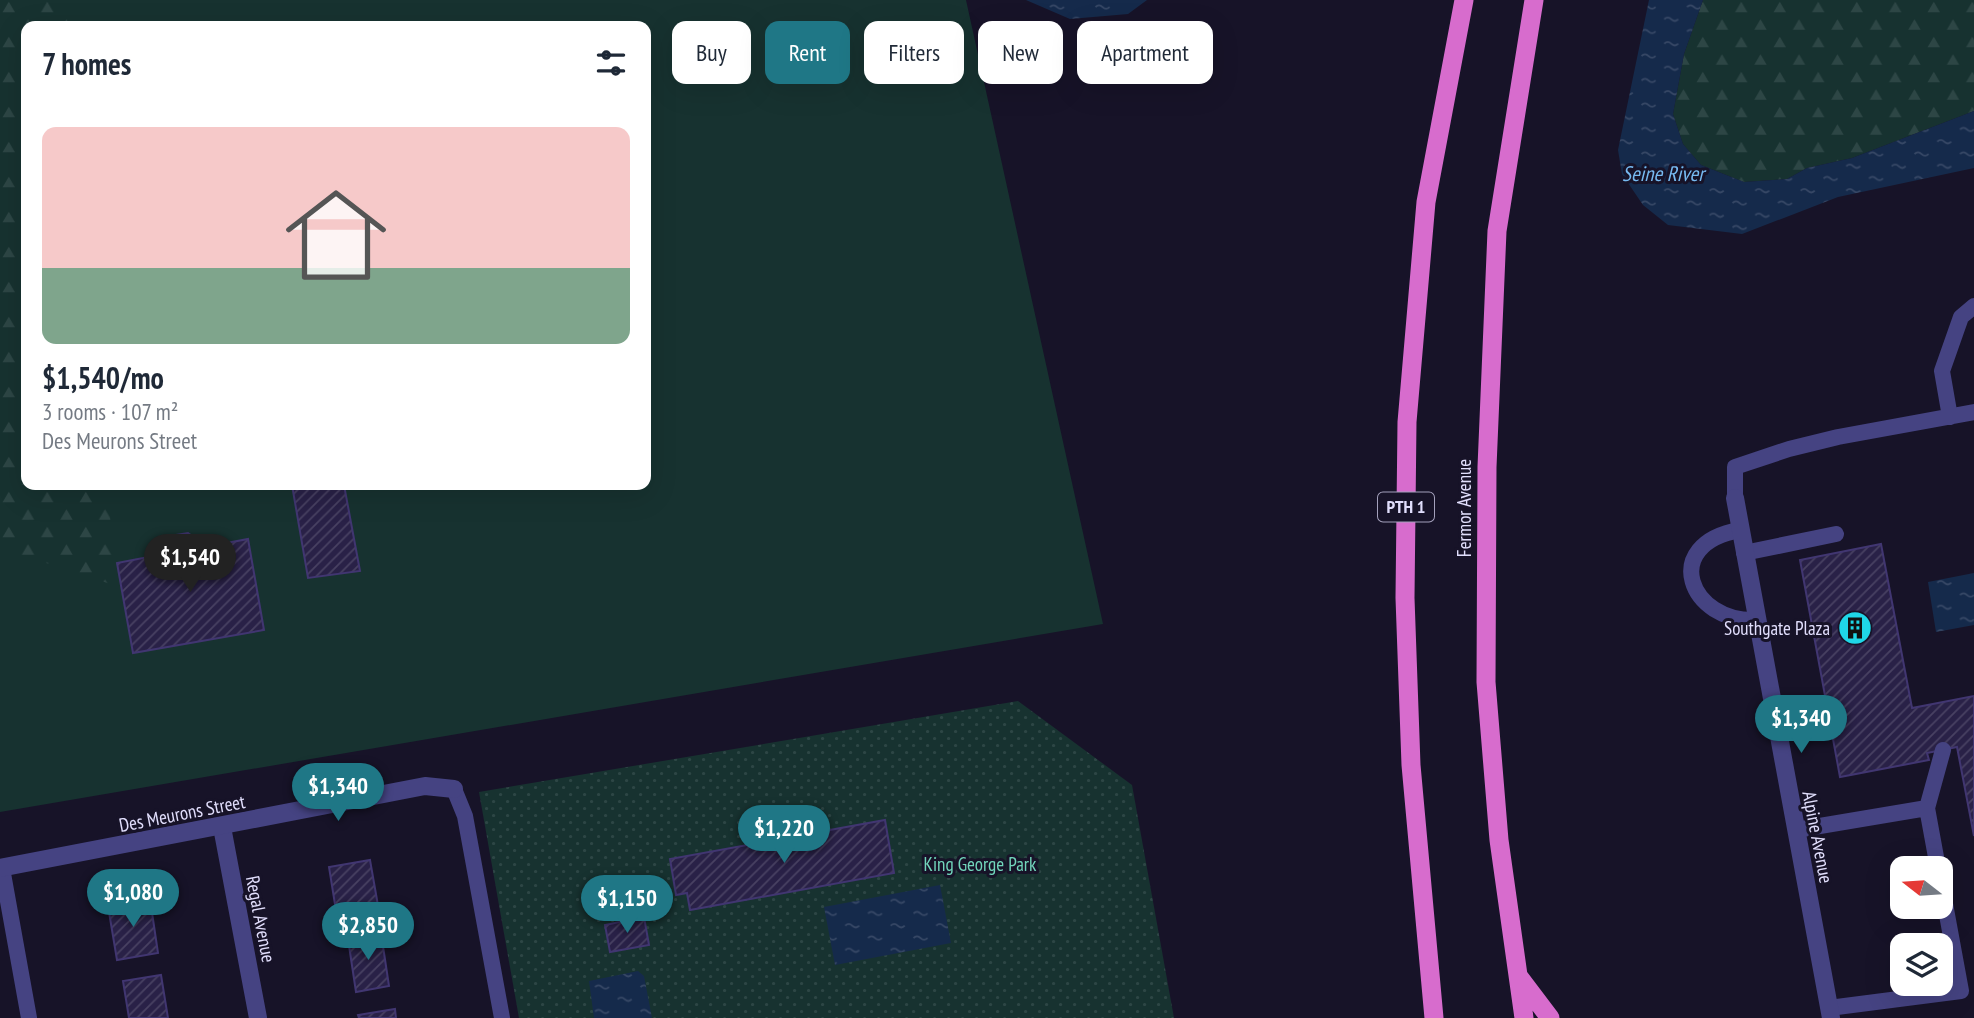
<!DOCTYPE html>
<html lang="en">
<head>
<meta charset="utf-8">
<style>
	:root { --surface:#fff; --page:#f2f2f3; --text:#1f2937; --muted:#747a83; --line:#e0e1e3; --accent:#1f7786 }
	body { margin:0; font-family:"PT Sans Narrow",sans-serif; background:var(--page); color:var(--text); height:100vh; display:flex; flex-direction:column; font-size:26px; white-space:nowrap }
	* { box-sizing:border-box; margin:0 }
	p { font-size:23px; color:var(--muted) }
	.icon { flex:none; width:38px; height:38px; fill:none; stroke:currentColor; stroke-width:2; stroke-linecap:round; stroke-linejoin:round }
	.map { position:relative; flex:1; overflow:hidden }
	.side { position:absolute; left:21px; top:21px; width:630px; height:469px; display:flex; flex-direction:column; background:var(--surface); border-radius:14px; box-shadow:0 7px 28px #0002 }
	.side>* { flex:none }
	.banner { position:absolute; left:672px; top:21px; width:665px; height:63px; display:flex; gap:14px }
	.needle { width:46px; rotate:287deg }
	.tools { position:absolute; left:1890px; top:856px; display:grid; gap:14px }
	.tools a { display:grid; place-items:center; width:63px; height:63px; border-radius:14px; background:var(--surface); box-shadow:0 7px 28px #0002; font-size:35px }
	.price { position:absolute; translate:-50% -60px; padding:0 16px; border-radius:24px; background:var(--accent); color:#fff; font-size:23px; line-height:46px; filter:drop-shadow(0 2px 4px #0008) }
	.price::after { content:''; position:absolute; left:50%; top:42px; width:21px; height:16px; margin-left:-10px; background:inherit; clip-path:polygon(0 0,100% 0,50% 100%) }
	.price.selected { background:#222; color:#fff }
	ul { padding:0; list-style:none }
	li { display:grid; align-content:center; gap:14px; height:371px; padding:0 21px }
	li+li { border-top:2px solid var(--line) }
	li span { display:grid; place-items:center; height:217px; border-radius:14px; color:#555 }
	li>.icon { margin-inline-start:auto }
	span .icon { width:126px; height:126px; fill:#fffc; stroke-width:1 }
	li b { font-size:30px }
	h2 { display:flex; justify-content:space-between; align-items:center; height:84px; padding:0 21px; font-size:30px }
	.chip { padding:0 24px; border-radius:14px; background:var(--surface); box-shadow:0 7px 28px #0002; font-size:24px; line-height:63px }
	.chip.selected { background:var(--accent); color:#fff }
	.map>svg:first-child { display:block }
</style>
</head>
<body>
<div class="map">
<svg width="1974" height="1018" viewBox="0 0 1974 1018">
	<defs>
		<pattern id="forest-firs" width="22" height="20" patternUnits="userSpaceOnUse" patternTransform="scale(1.75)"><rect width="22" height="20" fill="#173230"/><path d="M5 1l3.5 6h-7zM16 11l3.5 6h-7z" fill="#2d4645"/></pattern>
		<pattern id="park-dots" width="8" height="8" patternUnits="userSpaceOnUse" patternTransform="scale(1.75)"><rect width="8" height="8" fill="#173230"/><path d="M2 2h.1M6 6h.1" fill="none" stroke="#2d4645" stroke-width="1.8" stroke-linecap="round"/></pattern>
		<pattern id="water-ripples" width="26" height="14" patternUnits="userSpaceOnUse" patternTransform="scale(1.75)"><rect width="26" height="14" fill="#152a4b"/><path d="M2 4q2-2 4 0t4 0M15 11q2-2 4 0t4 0" fill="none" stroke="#374866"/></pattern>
		<pattern id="building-hatch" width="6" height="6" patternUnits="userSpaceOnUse" patternTransform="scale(1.75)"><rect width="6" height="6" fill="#292147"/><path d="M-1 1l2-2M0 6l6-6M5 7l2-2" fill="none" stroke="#484162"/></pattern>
	</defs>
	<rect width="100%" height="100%" fill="#171328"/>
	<path fill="#173230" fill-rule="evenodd" d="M 0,0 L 966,0 L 1103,624 L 0,812 ZM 26,26 L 646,26 L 646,485 L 26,485 Z"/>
	<path fill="url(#forest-firs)" d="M 0,0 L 69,0 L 69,26 L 26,26 L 26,485 L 108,485 L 115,586 C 78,572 39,557 0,557 Z
		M 1703,0 L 1974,0 L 1974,111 L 1852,158 L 1807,168 L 1787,179 L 1744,182 L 1701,165 L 1683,144 L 1673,114 L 1684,54 Z"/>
	<path fill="url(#park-dots)" d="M 1018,701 L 1132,785 L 1174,1018 L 519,1018 L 479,792 Z"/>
	<path fill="url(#water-ripples)" d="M 1026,0 L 1147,0 L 1128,14 L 1070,19 Z
		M 1649,0 L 1703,0 L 1684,54 L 1673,114 L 1683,144 L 1701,165 L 1744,182 L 1787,179 L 1807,168 L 1852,158 L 1974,111 L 1974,168 L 1838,197 L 1742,234 L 1668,225 L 1643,205 L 1622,174 L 1618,150 Z
		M 1974,573 L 1974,625 L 1936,632 L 1928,582 Z
		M 940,885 L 951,943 L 835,965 L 824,907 Z
		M 638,971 L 644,976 L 652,1018 L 594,1018 L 589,981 Z"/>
	<path fill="url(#building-hatch)" stroke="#413671" stroke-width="2" d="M 292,485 L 344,485 L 360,571 L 308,578 Z
		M 188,533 L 199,541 L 200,548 L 248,539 L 264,630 L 133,653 L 117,563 L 164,554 L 162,546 L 170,536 Z
		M 1881,544 L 1912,708 L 1974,696 L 1974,836 L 1957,747 L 1927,753 L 1929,760 L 1840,777 L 1800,560 Z
		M 885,820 L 894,873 L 690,910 L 687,893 L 676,895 L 670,859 Z
		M 370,860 L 380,917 L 338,923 L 329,867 Z
		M 150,899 L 158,953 L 117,960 L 108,906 Z
		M 644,917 L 649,945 L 610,952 L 605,925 Z
		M 381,933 L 389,986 L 356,992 L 348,939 Z
		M 161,975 L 168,1018 L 129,1018 L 123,981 Z
		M 395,1009 L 396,1018 L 359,1018 L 358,1015 Z"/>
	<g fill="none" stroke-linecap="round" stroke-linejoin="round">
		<path stroke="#454382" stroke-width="16" d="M 1950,417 L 1942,371 L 1961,317 L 1974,306
			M 1735,498 L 1735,467 L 1789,449 L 1838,437 L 1974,412
			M 1740,530 C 1659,544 1689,623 1757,620
			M 1744,553 L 1836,534
			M 454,789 L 465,816 L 502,1018
			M 1927,808 L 1943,750
			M 1796,830 L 1927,808 L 1938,868
			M 2,868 L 29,1018
			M 1829,1008 L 1961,991 L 1941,882"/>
		<path stroke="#454382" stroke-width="18" d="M 1735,498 L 1831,1018
			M 222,827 L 258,1018"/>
		<path stroke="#454382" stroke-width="18" d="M 0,868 L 425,786 L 454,789"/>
		<path stroke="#d76ccd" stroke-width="19" d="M 1519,977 L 1550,1018
			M 1434,1018 L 1411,765 L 1405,598 L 1407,422 L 1426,202 L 1464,0
			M 1524,1018 L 1499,840 L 1486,682 L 1487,467 L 1497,231 L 1534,0"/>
	</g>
	<defs>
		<g id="building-disc" transform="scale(1.75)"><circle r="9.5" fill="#1fd6e7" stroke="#171328"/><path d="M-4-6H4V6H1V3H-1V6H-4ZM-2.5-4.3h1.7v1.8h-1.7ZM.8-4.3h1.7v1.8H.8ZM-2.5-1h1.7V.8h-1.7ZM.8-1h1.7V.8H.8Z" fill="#111"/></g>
	</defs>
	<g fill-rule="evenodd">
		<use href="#building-disc" x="1855" y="628"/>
	</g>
	<g text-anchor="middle" stroke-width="6" stroke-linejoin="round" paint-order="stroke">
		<rect fill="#171328" stroke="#a4a1bc" stroke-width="2" x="1378" y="492.5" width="56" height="29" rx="5"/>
		<g font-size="18" font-weight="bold" fill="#e1defc">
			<text x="1406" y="513">PTH 1</text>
		</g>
		<g font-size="19" fill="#e1defc" stroke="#171328">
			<text transform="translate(1464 508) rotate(-90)" y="7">Fermor Avenue</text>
			<text transform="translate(182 813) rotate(-11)" y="7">Des Meurons Street</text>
			<text transform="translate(1818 837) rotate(79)" y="7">Alpine Avenue</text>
			<text transform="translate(261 919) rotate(79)" y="7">Regal Avenue</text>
		</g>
		<g font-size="19" fill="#e1defc" stroke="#171328" text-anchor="end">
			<text x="1830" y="635">Southgate Plaza</text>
		</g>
		<g font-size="19" fill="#71d5bb" stroke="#171328">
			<text x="980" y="871">King George Park</text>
		</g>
		<g font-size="21" font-style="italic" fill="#77baf1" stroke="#171328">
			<text x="1663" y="181">Seine River</text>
		</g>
	</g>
</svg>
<div class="tools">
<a><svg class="needle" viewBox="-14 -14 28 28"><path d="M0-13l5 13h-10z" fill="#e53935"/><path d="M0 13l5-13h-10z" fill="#747a83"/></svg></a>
<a><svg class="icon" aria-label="layers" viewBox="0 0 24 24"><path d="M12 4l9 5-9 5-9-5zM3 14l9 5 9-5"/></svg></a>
</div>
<b class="price selected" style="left:190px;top:594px">$1,540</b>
<b class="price" style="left:1801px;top:755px">$1,340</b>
<b class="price" style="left:338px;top:823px">$1,340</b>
<b class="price" style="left:784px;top:865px">$1,220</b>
<b class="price" style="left:133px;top:929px">$1,080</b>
<b class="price" style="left:627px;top:935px">$1,150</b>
<b class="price" style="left:368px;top:962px">$2,850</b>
<div class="banner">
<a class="chip">Buy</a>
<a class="chip selected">Rent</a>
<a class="chip">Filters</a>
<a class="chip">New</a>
<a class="chip">Apartment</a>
</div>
<section class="side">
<h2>7 homes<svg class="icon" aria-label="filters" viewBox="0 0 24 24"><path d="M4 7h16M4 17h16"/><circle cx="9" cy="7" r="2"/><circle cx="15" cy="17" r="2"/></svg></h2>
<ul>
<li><span style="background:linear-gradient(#f6c9c9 65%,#7fa58c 0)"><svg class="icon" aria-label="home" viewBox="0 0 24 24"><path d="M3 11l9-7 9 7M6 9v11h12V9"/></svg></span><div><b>$1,540/mo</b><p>3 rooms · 107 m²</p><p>Des Meurons Street</p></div></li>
</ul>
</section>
</div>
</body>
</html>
